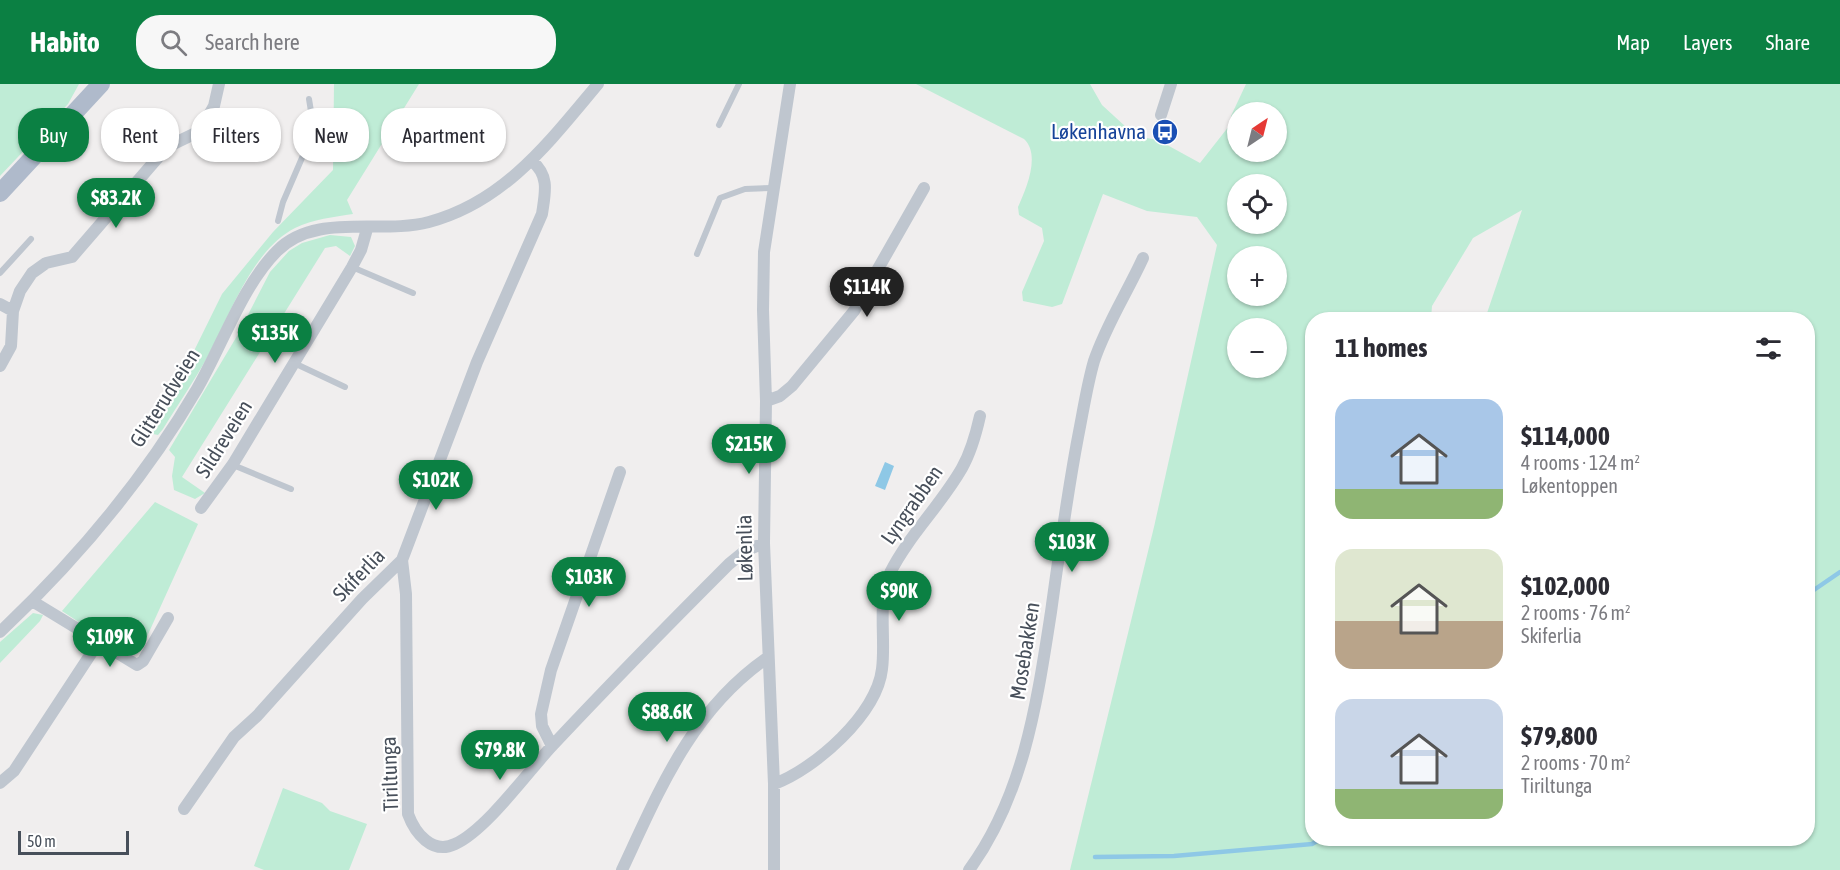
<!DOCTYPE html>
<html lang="en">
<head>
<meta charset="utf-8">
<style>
	:root { --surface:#fff; --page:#f7f7f7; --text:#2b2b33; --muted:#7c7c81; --accent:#0b8043 }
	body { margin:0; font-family:"Asap Condensed",sans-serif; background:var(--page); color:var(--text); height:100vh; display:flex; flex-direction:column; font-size:22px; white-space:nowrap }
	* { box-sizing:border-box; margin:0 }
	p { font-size:20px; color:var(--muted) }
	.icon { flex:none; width:33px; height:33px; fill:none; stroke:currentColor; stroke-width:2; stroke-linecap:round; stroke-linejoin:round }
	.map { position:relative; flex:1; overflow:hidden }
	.panel { position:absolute; left:1305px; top:228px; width:510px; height:534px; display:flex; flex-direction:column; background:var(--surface); border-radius:24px; box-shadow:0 2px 4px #0004 }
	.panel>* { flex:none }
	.banner { position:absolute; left:18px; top:24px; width:570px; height:54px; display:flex; gap:12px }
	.needle { width:39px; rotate:35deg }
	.fabs { position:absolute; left:1227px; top:18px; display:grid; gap:12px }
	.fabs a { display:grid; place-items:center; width:60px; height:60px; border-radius:50%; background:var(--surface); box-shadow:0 2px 4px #0004; font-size:30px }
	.scale { position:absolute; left:18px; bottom:15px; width:111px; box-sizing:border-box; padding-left:6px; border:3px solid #474f5a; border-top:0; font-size:16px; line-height:21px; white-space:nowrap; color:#474f5a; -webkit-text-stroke:4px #fff; paint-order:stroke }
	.price { position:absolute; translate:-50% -51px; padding:0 14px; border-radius:21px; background:var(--accent); color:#fff; font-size:20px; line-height:39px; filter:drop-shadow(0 2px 3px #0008) }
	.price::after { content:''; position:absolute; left:50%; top:36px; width:18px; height:14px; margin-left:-9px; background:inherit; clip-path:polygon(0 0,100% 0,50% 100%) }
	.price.active { background:#222; color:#fff }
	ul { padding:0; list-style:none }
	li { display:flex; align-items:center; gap:18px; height:150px; padding:0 30px }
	li span { display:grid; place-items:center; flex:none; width:168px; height:120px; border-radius:18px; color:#555 }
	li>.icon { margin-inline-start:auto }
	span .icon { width:72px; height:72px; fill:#fffc; stroke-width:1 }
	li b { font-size:26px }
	h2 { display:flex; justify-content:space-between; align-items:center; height:72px; padding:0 30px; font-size:26px }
	.tag { padding:0 21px; border-radius:24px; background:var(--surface); box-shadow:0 2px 4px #0004; font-size:21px; line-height:54px }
	.tag.active { background:var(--accent); color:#fff }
	header { display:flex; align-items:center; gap:36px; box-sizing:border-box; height:84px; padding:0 30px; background:var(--accent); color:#fff }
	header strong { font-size:28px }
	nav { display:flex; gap:33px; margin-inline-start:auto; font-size:21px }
	.search { width:420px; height:54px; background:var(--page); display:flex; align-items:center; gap:15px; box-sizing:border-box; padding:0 21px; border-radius:24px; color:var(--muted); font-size:22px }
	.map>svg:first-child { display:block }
</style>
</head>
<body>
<header>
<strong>Habito</strong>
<div class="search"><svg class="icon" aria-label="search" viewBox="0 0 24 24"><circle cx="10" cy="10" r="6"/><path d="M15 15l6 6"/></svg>Search here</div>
<nav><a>Map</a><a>Layers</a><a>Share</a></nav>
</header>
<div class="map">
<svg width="1840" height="786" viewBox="0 0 1840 786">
	<rect width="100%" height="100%" fill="#f0eeee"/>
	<path fill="#bfecd6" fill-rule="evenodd" d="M 0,0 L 79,0 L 68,20 L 0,92 Z
		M 334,0 L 419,0 L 347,116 L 353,130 C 334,133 313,135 295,144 C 252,166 231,229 209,270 C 195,296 178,320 163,345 L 158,351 L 153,350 L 149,343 L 151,332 L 191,273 L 222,210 L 273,148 L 333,86 Z
		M 916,0 L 1090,0 L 1102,21 L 1126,43 L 1141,53 L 1158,56 L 1200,79 L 1233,37 L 1231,32 L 1246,0 L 1840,0 L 1840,786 L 1070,786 L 1154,443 L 1217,161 L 1197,133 L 1147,127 L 1103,110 L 1062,220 L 1052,223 L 1023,217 L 1022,208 L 1044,157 L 1042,144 L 1019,131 L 1018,123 C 1026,105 1041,71 1024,55 ZM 1238,28 L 1276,28 L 1276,68 L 1238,68 ZM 1238,100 L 1276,100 L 1276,140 L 1238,140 ZM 1522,126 L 1485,235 L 1808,236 L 1808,754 L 1312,754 L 1312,236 L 1431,235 L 1432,222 L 1473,154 ZM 1238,172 L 1276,172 L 1276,212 L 1238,212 ZM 1238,244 L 1276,244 L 1276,284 L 1238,284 Z
		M 330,151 L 351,153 L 355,162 L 350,172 L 336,162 L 325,164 L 182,393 L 205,409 L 195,415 L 174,406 L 172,392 L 175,373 L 169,366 L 237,252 L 270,188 L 289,167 L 302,159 Z
		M 155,418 L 198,440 L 140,568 L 124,568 L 62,527 Z
		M 33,529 L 43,531 L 40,537 L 0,579 L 0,558 Z
		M 283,704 L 322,719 L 330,727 L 367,740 L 349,786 L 264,786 L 254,782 Z"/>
	<path fill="#8ec8e6" d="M 885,378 L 894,382 L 885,406 L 875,402 Z"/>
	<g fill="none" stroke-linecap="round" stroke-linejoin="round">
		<path stroke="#8ec8e6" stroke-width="4.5" d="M 1808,510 L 1840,488
			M 1095,773 L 1174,772 L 1312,760 L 1322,754"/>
		<path stroke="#bfc6cf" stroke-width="6" d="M 719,41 L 739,0
			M 278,137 L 283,118 L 314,46 L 309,15
			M 697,170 L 720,114 L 745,105 L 772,104
			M 352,183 L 413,209
			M 0,189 L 31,155
			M 294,279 L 345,303
			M 233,381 L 291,405"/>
		<path stroke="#bfc6cf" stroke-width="12" d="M 1161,31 L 1171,0
			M 0,220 L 13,227
			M 0,282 L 11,262 L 13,227 L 20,207 L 32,189 L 46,179 L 72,173 L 167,63 L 200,47 L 214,22 L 219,0
			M 766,317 L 780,312 L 792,302 L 854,227 L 924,104
			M 201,424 L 233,380 L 352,183 L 361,166 L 367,145
			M 402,476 L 406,510 L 408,730 C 415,749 432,771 455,760 C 486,746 527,689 551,663 C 609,601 669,540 729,480 L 745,467 L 764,459
			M 32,517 L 137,581 L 143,577 L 168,534
			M 0,548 C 75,477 145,394 197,305 C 222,262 242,202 277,167 C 315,128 380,151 429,138 C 505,118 550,57 598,0
			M 552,662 L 542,642 L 541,630 L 551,586 L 620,388
			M 0,699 L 14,687 L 98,559
			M 774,700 C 815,685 877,630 882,585 C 886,557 877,513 890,489 C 909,451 941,421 962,384 C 971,368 976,350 980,332
			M 184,725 L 234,653 L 257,632 L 362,515 L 402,476 L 477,278 L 542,130 C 545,109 550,92 532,77
			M 622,786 C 660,705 691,627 767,574
			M 774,786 L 774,700 L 764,459 L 766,317 L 763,226 L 764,168 L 790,0
			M 969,786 C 1024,711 1037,618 1051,528 C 1059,470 1067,411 1078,353 C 1083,328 1087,301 1094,277 C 1106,241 1127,209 1143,174"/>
		<path stroke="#afbacb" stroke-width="18" d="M 0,109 L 101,0"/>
	</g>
	<defs>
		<g id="bus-disc" transform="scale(1.35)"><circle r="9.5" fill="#1a4fb4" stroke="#fff"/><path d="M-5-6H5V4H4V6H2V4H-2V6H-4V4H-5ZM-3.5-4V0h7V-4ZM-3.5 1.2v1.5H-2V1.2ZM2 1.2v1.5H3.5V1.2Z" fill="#fff"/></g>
	</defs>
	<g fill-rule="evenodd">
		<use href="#bus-disc" x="1165" y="48"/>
	</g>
	<g text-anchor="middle" stroke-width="4.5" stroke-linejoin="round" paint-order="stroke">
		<g font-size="21" fill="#164399" stroke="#fff" text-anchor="end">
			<text x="1146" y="55">Løkenhavna</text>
		</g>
		<g font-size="21" fill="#474f5a" stroke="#fff">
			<text transform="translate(165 314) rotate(-58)" y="7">Glitterudveien</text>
			<text transform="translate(224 355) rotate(-58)" y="7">Sildreveien</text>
			<text transform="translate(912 421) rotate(-55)" y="7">Lyngrabben</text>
			<text transform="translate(745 464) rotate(-91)" y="7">Løkenlia</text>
			<text transform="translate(359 491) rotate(-46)" y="7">Skiferlia</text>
			<text transform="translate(1025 567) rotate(-81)" y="7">Mosebakken</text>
			<text transform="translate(390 690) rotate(-92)" y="7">Tiriltunga</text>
		</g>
	</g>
</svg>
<div class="fabs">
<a><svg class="needle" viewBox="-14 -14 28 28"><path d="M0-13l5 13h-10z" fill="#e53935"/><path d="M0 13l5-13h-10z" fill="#7c7c81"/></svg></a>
<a><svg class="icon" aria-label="locate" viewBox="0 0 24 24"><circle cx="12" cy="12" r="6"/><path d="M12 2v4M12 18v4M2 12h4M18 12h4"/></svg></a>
<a>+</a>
<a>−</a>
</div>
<div class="scale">50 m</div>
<b class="price" style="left:116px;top:145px">$83.2K</b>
<b class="price active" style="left:867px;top:234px">$114K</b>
<b class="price" style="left:275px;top:280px">$135K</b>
<b class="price" style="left:749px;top:391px">$215K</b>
<b class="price" style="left:436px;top:427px">$102K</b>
<b class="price" style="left:1072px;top:489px">$103K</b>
<b class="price" style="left:589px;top:524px">$103K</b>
<b class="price" style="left:899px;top:538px">$90K</b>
<b class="price" style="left:110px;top:584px">$109K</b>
<b class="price" style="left:667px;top:659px">$88.6K</b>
<b class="price" style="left:500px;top:697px">$79.8K</b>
<div class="banner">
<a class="tag active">Buy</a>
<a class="tag">Rent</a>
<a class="tag">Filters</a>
<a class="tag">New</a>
<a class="tag">Apartment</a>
</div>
<section class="panel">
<h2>11 homes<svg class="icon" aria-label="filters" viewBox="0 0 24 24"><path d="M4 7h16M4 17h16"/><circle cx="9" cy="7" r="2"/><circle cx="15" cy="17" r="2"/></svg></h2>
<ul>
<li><span style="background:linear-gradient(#a9c7e8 75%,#8fb573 0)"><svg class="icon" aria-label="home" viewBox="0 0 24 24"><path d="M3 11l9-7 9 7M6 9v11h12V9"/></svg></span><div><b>$114,000</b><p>4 rooms · 124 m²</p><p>Løkentoppen</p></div></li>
<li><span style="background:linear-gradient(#dfe7d0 60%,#b9a48a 0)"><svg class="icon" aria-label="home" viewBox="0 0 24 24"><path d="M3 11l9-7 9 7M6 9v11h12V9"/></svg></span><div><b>$102,000</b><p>2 rooms · 76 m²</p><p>Skiferlia</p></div></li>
<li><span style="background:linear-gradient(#c9d6e8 75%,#8fb573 0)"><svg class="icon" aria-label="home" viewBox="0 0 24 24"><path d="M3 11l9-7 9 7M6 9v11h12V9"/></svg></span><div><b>$79,800</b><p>2 rooms · 70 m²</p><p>Tiriltunga</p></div></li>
</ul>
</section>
</div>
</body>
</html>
